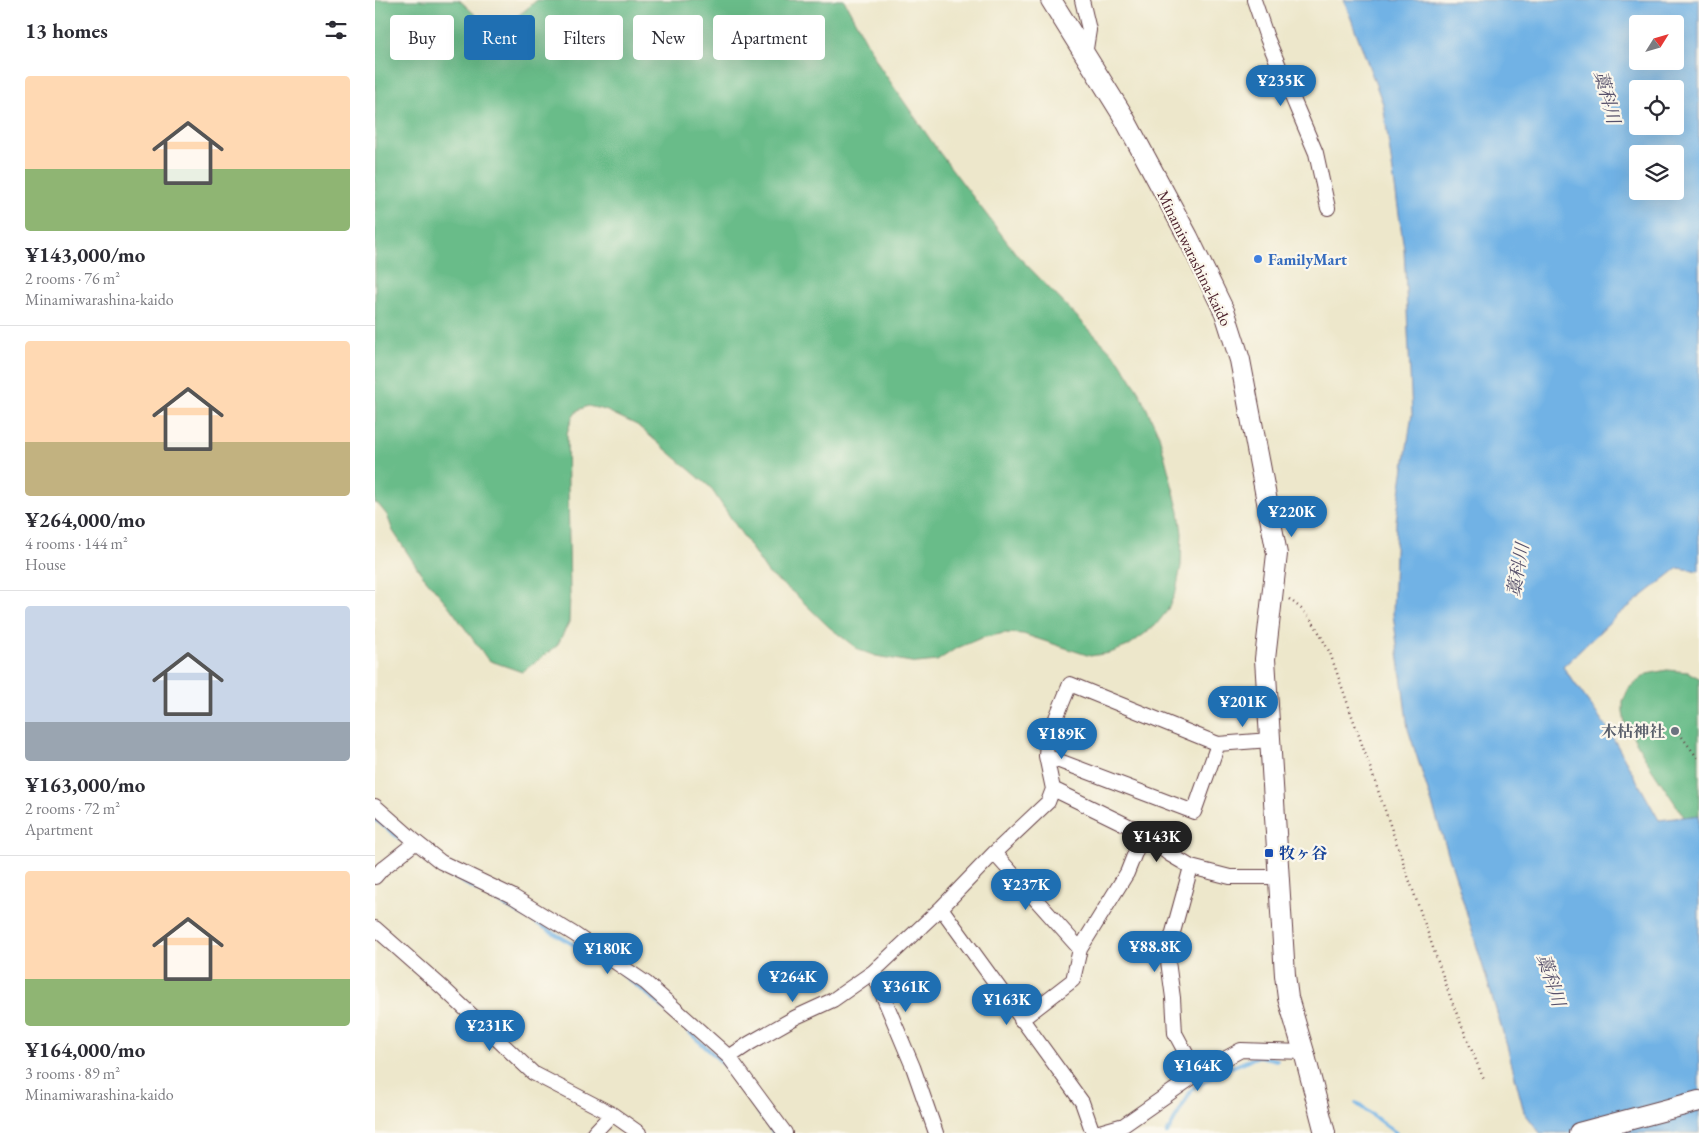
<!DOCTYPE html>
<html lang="en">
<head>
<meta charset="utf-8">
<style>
	:root { --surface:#fff; --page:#f2f2f3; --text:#2b2b33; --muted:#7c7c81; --line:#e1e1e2; --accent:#1f6fb2 }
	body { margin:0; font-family:"EB Garamond","Noto Serif JP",serif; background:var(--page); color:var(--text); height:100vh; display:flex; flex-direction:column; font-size:19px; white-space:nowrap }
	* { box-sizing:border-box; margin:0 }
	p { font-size:16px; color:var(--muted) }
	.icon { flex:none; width:28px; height:28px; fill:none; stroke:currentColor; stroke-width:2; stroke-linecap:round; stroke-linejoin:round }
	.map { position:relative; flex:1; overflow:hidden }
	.sheet { display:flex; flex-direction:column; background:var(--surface); width:375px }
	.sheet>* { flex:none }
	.top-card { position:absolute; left:15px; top:15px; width:475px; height:45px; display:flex; gap:10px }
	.needle { width:32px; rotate:53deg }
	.fabs { position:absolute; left:1254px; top:15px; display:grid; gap:10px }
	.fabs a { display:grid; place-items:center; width:55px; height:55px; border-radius:5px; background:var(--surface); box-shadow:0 5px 20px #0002; font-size:25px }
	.price { position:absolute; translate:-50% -42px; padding:0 11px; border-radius:18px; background:var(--accent); color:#fff; font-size:16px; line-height:32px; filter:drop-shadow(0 1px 2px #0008) }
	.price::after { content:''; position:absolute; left:50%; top:30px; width:15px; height:11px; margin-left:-8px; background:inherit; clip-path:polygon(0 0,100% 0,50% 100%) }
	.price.on { background:#222; color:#fff }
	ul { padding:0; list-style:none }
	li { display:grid; align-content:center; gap:10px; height:265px; padding:0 25px }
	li+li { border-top:1px solid var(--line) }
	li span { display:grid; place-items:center; height:155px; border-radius:5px; color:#555 }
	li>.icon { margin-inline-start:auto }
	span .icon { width:90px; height:90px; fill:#fffc; stroke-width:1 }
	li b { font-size:21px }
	h2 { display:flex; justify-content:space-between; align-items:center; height:60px; padding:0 25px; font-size:21px }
	.tag { padding:0 18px; border-radius:5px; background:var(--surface); box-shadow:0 5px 20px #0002; font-size:18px; line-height:45px }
	.tag.on { background:var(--accent); color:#fff }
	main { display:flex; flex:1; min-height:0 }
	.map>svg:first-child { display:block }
</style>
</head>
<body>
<main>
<section class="sheet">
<h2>13 homes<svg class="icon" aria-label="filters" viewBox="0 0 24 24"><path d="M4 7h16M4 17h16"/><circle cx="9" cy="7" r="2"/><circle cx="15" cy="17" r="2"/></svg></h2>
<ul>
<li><span style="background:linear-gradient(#ffd9b3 60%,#8fb573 0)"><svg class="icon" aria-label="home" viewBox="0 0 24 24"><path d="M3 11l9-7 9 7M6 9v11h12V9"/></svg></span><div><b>¥143,000/mo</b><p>2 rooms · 76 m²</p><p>Minamiwarashina-kaido</p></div></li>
<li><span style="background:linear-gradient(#ffd9b3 65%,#c2b280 0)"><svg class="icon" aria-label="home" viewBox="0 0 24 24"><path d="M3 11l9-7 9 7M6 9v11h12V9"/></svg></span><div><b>¥264,000/mo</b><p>4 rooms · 144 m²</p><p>House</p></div></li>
<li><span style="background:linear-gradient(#c9d6e8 75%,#9aa5b1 0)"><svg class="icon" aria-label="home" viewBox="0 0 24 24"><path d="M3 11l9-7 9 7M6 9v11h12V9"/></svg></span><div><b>¥163,000/mo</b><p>2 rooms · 72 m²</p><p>Apartment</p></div></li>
<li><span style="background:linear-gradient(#ffd9b3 70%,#8fb573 0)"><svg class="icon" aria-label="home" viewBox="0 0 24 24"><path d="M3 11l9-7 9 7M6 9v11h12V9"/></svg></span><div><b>¥164,000/mo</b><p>3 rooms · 89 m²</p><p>Minamiwarashina-kaido</p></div></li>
</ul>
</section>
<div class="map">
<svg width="1324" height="1133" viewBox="0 0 1324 1133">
	<rect width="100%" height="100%" fill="#fbf7ec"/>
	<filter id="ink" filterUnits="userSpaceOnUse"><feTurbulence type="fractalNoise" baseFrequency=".02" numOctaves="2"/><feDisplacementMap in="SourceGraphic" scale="10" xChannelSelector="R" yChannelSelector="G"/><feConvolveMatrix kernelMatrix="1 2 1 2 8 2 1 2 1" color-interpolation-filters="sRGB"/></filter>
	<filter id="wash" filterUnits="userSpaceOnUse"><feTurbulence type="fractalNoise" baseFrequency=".0096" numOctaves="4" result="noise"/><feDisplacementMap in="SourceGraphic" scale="20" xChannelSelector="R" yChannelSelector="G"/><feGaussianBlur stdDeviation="1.12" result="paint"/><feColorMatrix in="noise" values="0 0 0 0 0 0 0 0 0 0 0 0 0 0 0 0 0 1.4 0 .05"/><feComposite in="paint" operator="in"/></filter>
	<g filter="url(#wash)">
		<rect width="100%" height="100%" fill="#ede7cb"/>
		<path fill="#69bc89" stroke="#5a6e5a" d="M 0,0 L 84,0 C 93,7 102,18 111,23 C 128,32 150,10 162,0 L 469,0 L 505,67 L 564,152 L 642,255 L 744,360 L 764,392 L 784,435 L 804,512 L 807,533 L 806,566 L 801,591 L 792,611 L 780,626 L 753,646 L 735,653 L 715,656 L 648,634 L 630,633 L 606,638 L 580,649 L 562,661 L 542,663 L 501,656 L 484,650 L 454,627 L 420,594 L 393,573 L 335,487 L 262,425 L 230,410 L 213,406 L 203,410 L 197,418 L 192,433 L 195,594 L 194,622 L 182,646 L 147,672 L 113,660 L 73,605 L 45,572 L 18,531 L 12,515 L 3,504 L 0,503 Z
			M 1292,670 L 1313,672 L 1324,678 L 1324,839 L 1275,766 L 1250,723 L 1248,712 L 1248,701 L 1254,688 L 1272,674 Z"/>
		<path fill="#71b2e5" stroke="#5e6888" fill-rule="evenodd" d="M 969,0 L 1324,0 L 1324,571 L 1303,568 L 1238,619 L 1188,667 L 1233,729 L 1284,820 L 1324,815 L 1324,1133 L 1165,1133 L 1149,1112 L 1132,1046 L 1081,878 L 1033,729 L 1018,614 L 1021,520 L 1037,414 L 1029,249 L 1008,104 ZM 1262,24 L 1300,24 L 1300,61 L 1262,61 ZM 1262,89 L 1300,89 L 1300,126 L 1262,126 ZM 1262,154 L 1300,154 L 1300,191 L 1262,191 Z"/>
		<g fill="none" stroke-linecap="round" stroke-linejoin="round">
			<path stroke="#71b2e5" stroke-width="4" d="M 0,819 L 61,867 L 160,922 L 235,966
				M 247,974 L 275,996 L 349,1064 L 399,1133
				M 981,1103 L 1021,1133
				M 792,1133 L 817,1089 L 852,1069 L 884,1056 L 902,1060"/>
		</g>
	</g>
	<g filter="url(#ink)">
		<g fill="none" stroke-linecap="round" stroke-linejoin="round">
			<g stroke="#623d43" stroke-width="16">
				<path id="minor" d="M 707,0 L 714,30 L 710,55
					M 879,0 L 892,38 L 941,153 L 953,208
					M 671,756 L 819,812 L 843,744
					M 678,789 L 768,833 L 794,854 L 816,867 L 855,877 L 903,877
					M 0,806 L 41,842 L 7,869 L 0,877
					M 41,842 L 66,862 L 137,896 L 199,934 L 271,983 L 354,1057 L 410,1133
					M 619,853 L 705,949
					M 816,867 L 792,954 L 798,998 L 800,1033 L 822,1074
					M 566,908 L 707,1102 L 718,1133
					M 0,928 L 68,988 L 158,1073 L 237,1114 L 264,1133
					M 646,1020 L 698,980 L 705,949 L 752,873 L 768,833
					M 354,1057 L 375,1043 L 421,1017 L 458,1000 L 498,972
					M 219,1133 L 237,1114
					M 561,1133 L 538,1067 L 498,972 L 566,908 L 619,853 L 673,802 L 678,789 L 671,756 L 672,740 L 695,684 L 843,744 L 895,740
					M 721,1133 L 749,1125 L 822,1074 L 866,1050 L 929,1052"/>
			</g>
			<g stroke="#623d43" stroke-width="22">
				<path id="secondary" d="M 676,0 L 747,114 L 813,237 L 850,313 L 865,360 L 902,554 L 890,659 L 910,975 L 913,998 L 929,1052 L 950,1133
					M 1204,1133 L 1324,1101"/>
			</g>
			<path stroke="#623d43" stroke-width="2.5" stroke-dasharray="1 4" stroke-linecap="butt" d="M 914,599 C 939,617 941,628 955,653 L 1077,1002 L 1109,1080
				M 1304,733 L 1324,760"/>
			<use href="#minor" stroke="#fff" stroke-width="14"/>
			<use href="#secondary" stroke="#fff" stroke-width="20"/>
		</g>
	</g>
	<circle fill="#3f7fe0" stroke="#fbf7ec" stroke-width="2" cx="883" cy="259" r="5"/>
	<circle fill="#6b7280" stroke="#fbf7ec" stroke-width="2" cx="1300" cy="731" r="5"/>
	<rect fill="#1a4fb4" stroke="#fbf7ec" stroke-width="2" x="889" y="848" width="10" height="10" rx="2.5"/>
	<g text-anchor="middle" stroke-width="4.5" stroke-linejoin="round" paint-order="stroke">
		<g font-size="16" fill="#4a1f2b" stroke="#fbf7ec">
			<text transform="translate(820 258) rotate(64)" y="6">Minamiwarashina-kaido</text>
		</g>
		<g font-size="16" font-weight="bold" fill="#366cbe" stroke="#fbf7ec" text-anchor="start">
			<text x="893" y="265">FamilyMart</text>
		</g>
		<g font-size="16" font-weight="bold" fill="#5b616d" stroke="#fbf7ec" text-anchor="end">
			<text x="1290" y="737">木枯神社</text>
		</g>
		<g font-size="16" font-weight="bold" fill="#164399" stroke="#fbf7ec" text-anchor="start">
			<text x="904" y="859">牧ヶ谷</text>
		</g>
		<g font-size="18" font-style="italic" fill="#58526c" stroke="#fbf7ec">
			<text transform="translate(1232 97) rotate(75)" y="6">藁科川</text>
			<text transform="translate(1143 570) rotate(-80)" y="6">藁科川</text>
			<text transform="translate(1176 980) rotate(72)" y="6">藁科川</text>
		</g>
	</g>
</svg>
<div class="fabs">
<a><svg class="needle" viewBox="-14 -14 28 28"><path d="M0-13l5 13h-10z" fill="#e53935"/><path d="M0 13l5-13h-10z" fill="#7c7c81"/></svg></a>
<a><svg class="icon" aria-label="locate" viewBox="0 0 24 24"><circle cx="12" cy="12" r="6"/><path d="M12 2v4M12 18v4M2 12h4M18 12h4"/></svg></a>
<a><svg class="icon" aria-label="layers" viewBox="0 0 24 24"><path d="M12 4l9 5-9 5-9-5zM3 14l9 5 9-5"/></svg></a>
</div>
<b class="price" style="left:906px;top:107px">¥235K</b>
<b class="price" style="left:917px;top:538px">¥220K</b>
<b class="price" style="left:868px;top:728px">¥201K</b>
<b class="price" style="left:687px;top:760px">¥189K</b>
<b class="price on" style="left:782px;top:863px">¥143K</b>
<b class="price" style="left:651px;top:911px">¥237K</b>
<b class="price" style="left:780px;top:973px">¥88.8K</b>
<b class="price" style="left:233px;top:975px">¥180K</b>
<b class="price" style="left:418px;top:1003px">¥264K</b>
<b class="price" style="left:531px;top:1013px">¥361K</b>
<b class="price" style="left:632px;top:1026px">¥163K</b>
<b class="price" style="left:115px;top:1052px">¥231K</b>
<b class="price" style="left:823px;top:1092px">¥164K</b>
<div class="top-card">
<a class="tag">Buy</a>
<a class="tag on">Rent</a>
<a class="tag">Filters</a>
<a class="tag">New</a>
<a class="tag">Apartment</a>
</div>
</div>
</main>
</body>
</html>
